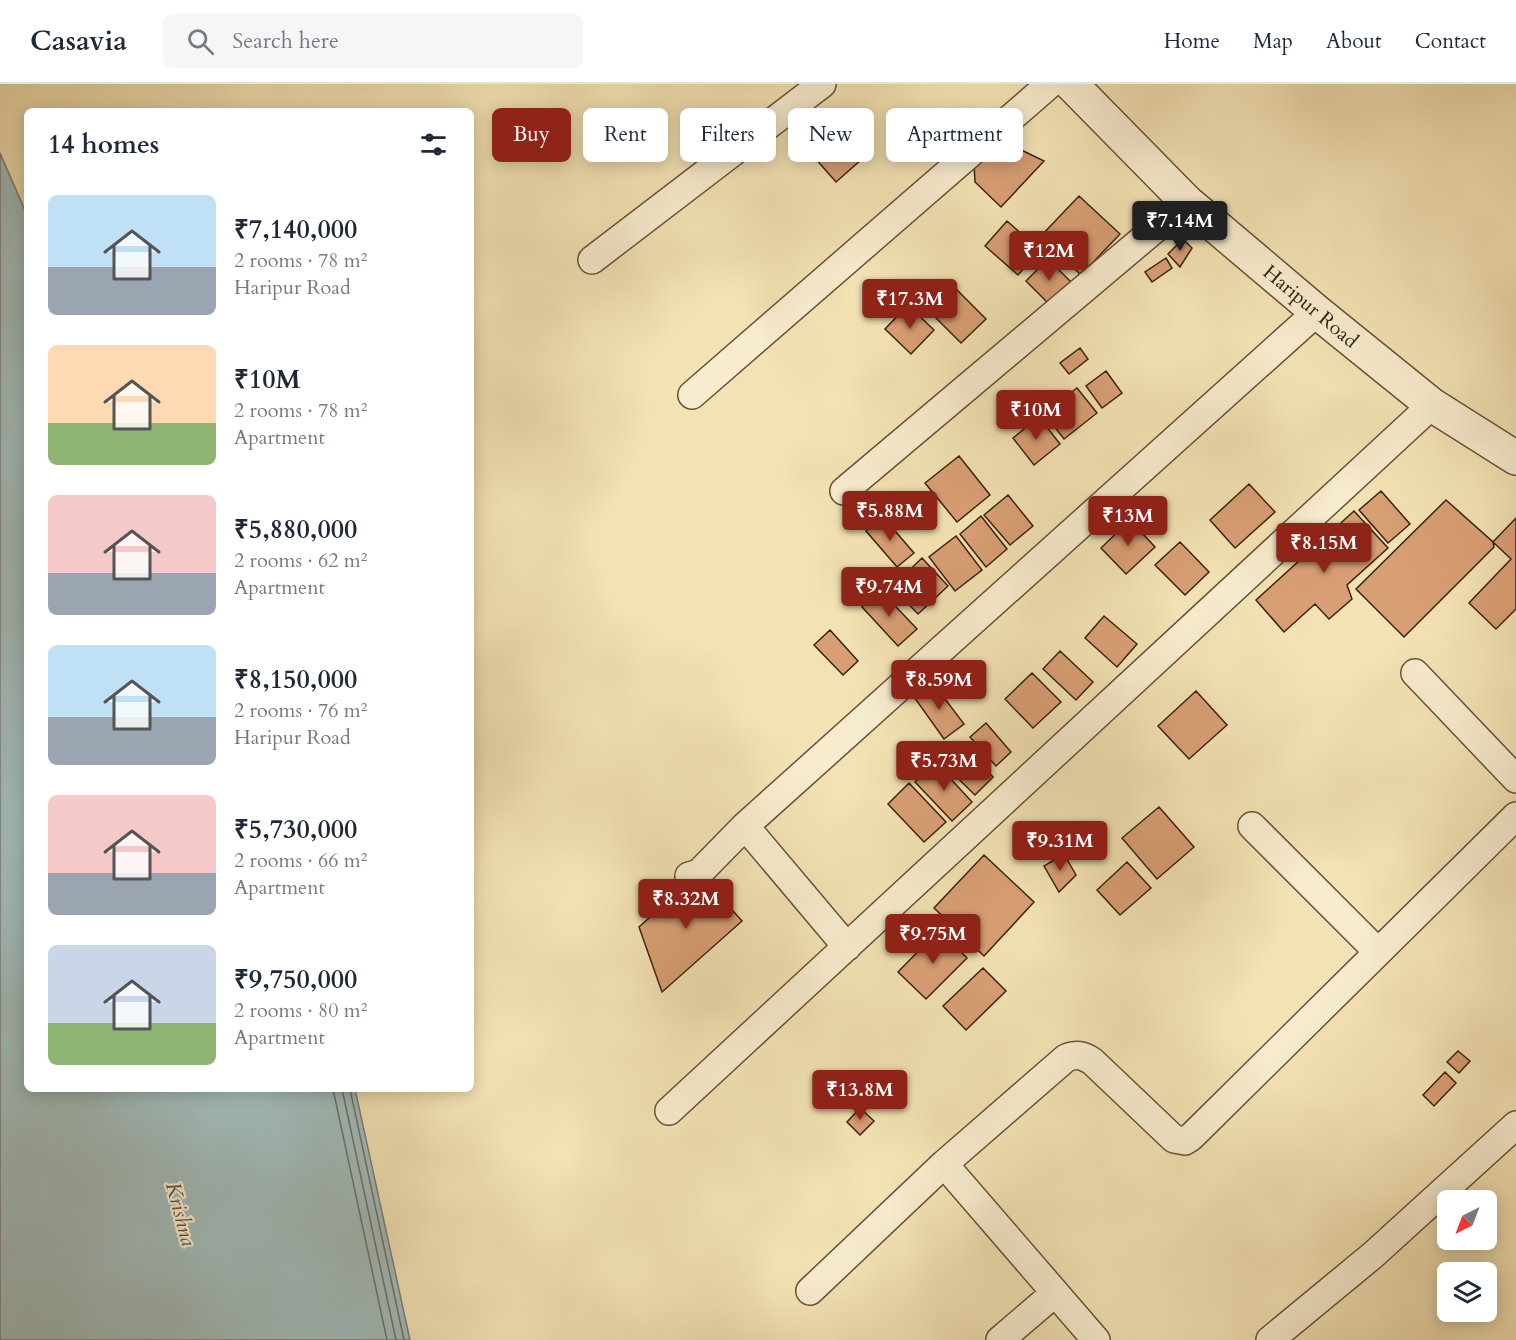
<!DOCTYPE html>
<html lang="en">
<head>
<meta charset="utf-8">
<style>
	:root { --surface:#fff; --page:#f6f6f7; --text:#1f2937; --muted:#747a83; --line:#e0e1e3; --accent:#8f2418 }
	body { margin:0; font-family:Cardo,serif; background:var(--page); color:var(--text); height:100vh; display:flex; flex-direction:column; font-size:22px; white-space:nowrap }
	* { box-sizing:border-box; margin:0 }
	p { font-size:20px; color:var(--muted) }
	.icon { flex:none; width:33px; height:33px; fill:none; stroke:currentColor; stroke-width:2; stroke-linecap:round; stroke-linejoin:round }
	.map { position:relative; flex:1; overflow:hidden }
	.side { position:absolute; left:24px; top:24px; width:450px; height:984px; display:flex; flex-direction:column; background:var(--surface); border-radius:9px; box-shadow:0 3px 15px #0003 }
	.side>* { flex:none }
	.hud { position:absolute; left:492px; top:24px; width:570px; height:54px; display:flex; gap:12px }
	.needle { width:39px; rotate:222deg }
	.buttons { position:absolute; left:1437px; top:1106px; display:grid; gap:12px }
	.buttons a { display:grid; place-items:center; width:60px; height:60px; border-radius:9px; background:var(--surface); box-shadow:0 3px 15px #0003; font-size:30px }
	.price { position:absolute; translate:-50% -51px; padding:0 14px; border-radius:6px; background:var(--accent); color:#fff; font-size:20px; line-height:39px; filter:drop-shadow(0 2px 3px #0008) }
	.price::after { content:''; position:absolute; left:50%; top:36px; width:18px; height:14px; margin-left:-9px; background:inherit; clip-path:polygon(0 0,100% 0,50% 100%) }
	.price.active { background:#222; color:#fff }
	ul { padding:0; list-style:none }
	li { display:flex; align-items:center; gap:18px; height:150px; padding:0 24px }
	li span { display:grid; place-items:center; flex:none; width:168px; height:120px; border-radius:9px; color:#555 }
	li>.icon { margin-inline-start:auto }
	span .icon { width:72px; height:72px; fill:#fffc; stroke-width:1 }
	li b { font-size:26px }
	h2 { display:flex; justify-content:space-between; align-items:center; height:72px; padding:0 24px; font-size:26px }
	.pill { padding:0 21px; border-radius:9px; background:var(--surface); box-shadow:0 3px 15px #0003; font-size:21px; line-height:54px }
	.pill.active { background:var(--accent); color:#fff }
	header { display:flex; align-items:center; gap:36px; box-sizing:border-box; height:84px; padding:0 30px; background:var(--surface); border-bottom:2px solid var(--line) }
	header strong { font-size:28px }
	nav { display:flex; gap:33px; margin-inline-start:auto; font-size:21px }
	.search { width:420px; height:54px; background:var(--page); display:flex; align-items:center; gap:15px; box-sizing:border-box; padding:0 21px; border-radius:9px; color:var(--muted); font-size:22px }
	.map>svg:first-child { display:block }
</style>
</head>
<body>
<header>
<strong>Casavia</strong>
<div class="search"><svg class="icon" aria-label="search" viewBox="0 0 24 24"><circle cx="10" cy="10" r="6"/><path d="M15 15l6 6"/></svg>Search here</div>
<nav><a>Home</a><a>Map</a><a>About</a><a>Contact</a></nav>
</header>
<div class="map">
<svg width="1516" height="1256" viewBox="0 0 1516 1256">
	<rect width="100%" height="100%" fill="#f3e2b3"/>
	<filter id="stains"><feTurbulence type="fractalNoise" baseFrequency=".00333" numOctaves="4"/><feColorMatrix values="0 0 0 0 .2 0 0 0 0 .09 0 0 0 0 .02 0 0 0 .5 -.17"/></filter>
	<radialGradient id="worn" r=".72"><stop offset=".6" stop-color="#630" stop-opacity="0"/><stop offset="1" stop-color="#630" stop-opacity=".3"/></radialGradient>
	<path fill="#a1bab9" stroke="#787d77" stroke-width="1.5" d="M 0,69 L 27,131 L 27,1005 L 355,1005 L 410,1256 L 0,1256 Z"/>
	<g fill="none" stroke-linecap="round" stroke-linejoin="round">
		<path stroke="#6e6e66" stroke-width="1.5" d="M 333,1005 L 387,1256
			M 342,1005 L 396,1256
			M 350,1005 L 404,1256"/>
	</g>
	<path fill="#d99f74" stroke="#3a2213" stroke-width="1.5" d="M 849,33 L 872,63 L 871,67 L 836,98 L 799,56 L 816,40 L 826,52 Z
		M 997,54 L 1044,77 L 1001,123 L 975,98 L 974,79 Z
		M 1079,112 L 1120,150 L 1079,193 L 1079,189 L 1040,153 Z
		M 1007,137 L 1040,166 L 1018,191 L 985,162 Z
		M 1183,155 L 1192,164 L 1180,183 L 1168,170 Z
		M 1166,174 L 1172,184 L 1152,198 L 1145,188 Z
		M 1048,175 L 1072,199 L 1050,221 L 1026,197 Z
		M 951,200 L 986,235 L 961,259 L 926,224 Z
		M 908,221 L 934,246 L 911,270 L 885,245 Z
		M 1080,264 L 1088,275 L 1069,290 L 1060,279 Z
		M 1106,287 L 1122,309 L 1102,324 L 1086,302 Z
		M 1077,304 L 1097,329 L 1064,355 L 1044,329 Z
		M 1039,333 L 1060,360 L 1034,381 L 1013,354 Z
		M 959,372 L 990,411 L 957,438 L 925,399 Z
		M 1249,400 L 1275,428 L 1235,464 L 1210,436 Z
		M 1381,407 L 1410,440 L 1388,459 L 1359,426 Z
		M 1008,411 L 1033,442 L 1010,461 L 984,431 Z
		M 1446,416 L 1493,458 L 1494,463 L 1404,553 L 1356,505 Z
		M 1354,427 L 1388,464 L 1347,501 L 1352,515 L 1329,535 L 1315,520 L 1284,548 L 1256,516 Z
		M 981,432 L 1007,465 L 986,483 L 960,450 Z
		M 883,433 L 914,469 L 897,483 L 866,447 Z
		M 1516,434 L 1516,525 L 1496,545 L 1469,519 L 1511,475 L 1493,458 Z
		M 1130,436 L 1155,463 L 1126,490 L 1101,464 Z
		M 956,452 L 982,486 L 955,507 L 929,473 Z
		M 1180,458 L 1209,488 L 1185,511 L 1155,481 Z
		M 922,474 L 948,502 L 918,530 L 892,503 Z
		M 880,506 L 917,545 L 898,562 L 862,523 Z
		M 1104,532 L 1137,560 L 1117,583 L 1085,554 Z
		M 830,546 L 858,577 L 843,591 L 814,561 Z
		M 1060,567 L 1093,598 L 1076,616 L 1043,585 Z
		M 1032,589 L 1061,618 L 1033,644 L 1005,615 Z
		M 933,599 L 964,640 L 944,655 L 914,613 Z
		M 1196,607 L 1227,641 L 1189,675 L 1158,642 Z
		M 986,639 L 1011,668 L 996,682 L 970,653 Z
		M 962,661 L 993,693 L 975,711 L 943,680 Z
		M 936,679 L 972,718 L 952,737 L 915,698 Z
		M 909,699 L 946,738 L 924,758 L 888,720 Z
		M 1159,723 L 1194,763 L 1157,795 L 1122,754 Z
		M 1064,770 L 1076,791 L 1059,808 L 1044,782 Z
		M 984,771 L 1034,818 L 984,872 L 934,824 Z
		M 1127,778 L 1151,804 L 1120,831 L 1097,806 Z
		M 699,789 L 742,837 L 662,908 L 639,843 Z
		M 939,846 L 967,874 L 926,915 L 898,888 Z
		M 983,884 L 1006,907 L 966,946 L 943,922 Z
		M 1458,967 L 1470,977 L 1459,989 L 1447,978 Z
		M 1445,988 L 1456,999 L 1434,1022 L 1423,1011 Z
		M 860,1024 L 874,1037 L 860,1051 L 847,1038 Z"/>
	<g fill="none" stroke-linecap="round" stroke-linejoin="round">
		<g stroke="#68523b" stroke-width="30">
			<path id="minor" d="M 592,176 L 822,0
				M 692,311 L 1050,0
				M 844,407 L 1187,118
				M 1415,589 L 1516,695
				M 745,742 L 847,863
				M 1252,742 L 1377,867
				M 689,792 L 699,789 L 745,742 L 1317,228
				M 669,1027 L 1432,321
				M 944,1080 L 1096,1256
				M 810,1207 L 944,1080 L 1066,974 C 1077,970 1082,971 1092,977 L 1174,1055 L 1185,1057 L 1191,1053 L 1516,732
				M 1000,1256 L 1055,1209
				M 1270,1256 L 1373,1171 L 1516,1041"/>
		</g>
		<g stroke="#68523b" stroke-width="36">
			<path id="tertiary" d="M 1071,0 L 1187,118 L 1317,228 L 1432,321 L 1516,374"/>
		</g>
		<use href="#minor" stroke="#f7ecce" stroke-width="27"/>
		<use href="#tertiary" stroke="#f7ecce" stroke-width="33"/>
	</g>
	<g text-anchor="middle" stroke-width="4.5" stroke-linejoin="round" paint-order="stroke">
		<g font-size="20" fill="#3a2213" stroke="#f7ecce">
			<text transform="translate(1311 222) rotate(40)" y="7">Haripur Road</text>
		</g>
		<g font-size="21" font-style="italic" fill="#595045" stroke="#f7ecce">
			<text transform="translate(181 1130) rotate(75)" y="7">Krishna</text>
		</g>
	</g>
	<rect width="100%" height="100%" filter="url(#stains)"/>
	<rect width="100%" height="100%" fill="url(#worn)"/>
</svg>
<div class="buttons">
<a><svg class="needle" viewBox="-14 -14 28 28"><path d="M0-13l5 13h-10z" fill="#e53935"/><path d="M0 13l5-13h-10z" fill="#747a83"/></svg></a>
<a><svg class="icon" aria-label="layers" viewBox="0 0 24 24"><path d="M12 4l9 5-9 5-9-5zM3 14l9 5 9-5"/></svg></a>
</div>
<b class="price active" style="left:1180px;top:168px">₹7.14M</b>
<b class="price" style="left:1049px;top:198px">₹12M</b>
<b class="price" style="left:910px;top:246px">₹17.3M</b>
<b class="price" style="left:1036px;top:357px">₹10M</b>
<b class="price" style="left:890px;top:458px">₹5.88M</b>
<b class="price" style="left:1128px;top:463px">₹13M</b>
<b class="price" style="left:1324px;top:490px">₹8.15M</b>
<b class="price" style="left:889px;top:534px">₹9.74M</b>
<b class="price" style="left:939px;top:627px">₹8.59M</b>
<b class="price" style="left:944px;top:708px">₹5.73M</b>
<b class="price" style="left:1060px;top:788px">₹9.31M</b>
<b class="price" style="left:686px;top:846px">₹8.32M</b>
<b class="price" style="left:933px;top:881px">₹9.75M</b>
<b class="price" style="left:860px;top:1037px">₹13.8M</b>
<div class="hud">
<a class="pill active">Buy</a>
<a class="pill">Rent</a>
<a class="pill">Filters</a>
<a class="pill">New</a>
<a class="pill">Apartment</a>
</div>
<section class="side">
<h2>14 homes<svg class="icon" aria-label="filters" viewBox="0 0 24 24"><path d="M4 7h16M4 17h16"/><circle cx="9" cy="7" r="2"/><circle cx="15" cy="17" r="2"/></svg></h2>
<ul>
<li><span style="background:linear-gradient(#bfe0f5 60%,#9aa5b1 0)"><svg class="icon" aria-label="home" viewBox="0 0 24 24"><path d="M3 11l9-7 9 7M6 9v11h12V9"/></svg></span><div><b>₹7,140,000</b><p>2 rooms · 78 m²</p><p>Haripur Road</p></div></li>
<li><span style="background:linear-gradient(#ffd9b3 65%,#8fb573 0)"><svg class="icon" aria-label="home" viewBox="0 0 24 24"><path d="M3 11l9-7 9 7M6 9v11h12V9"/></svg></span><div><b>₹10M</b><p>2 rooms · 78 m²</p><p>Apartment</p></div></li>
<li><span style="background:linear-gradient(#f6c9c9 65%,#9aa5b1 0)"><svg class="icon" aria-label="home" viewBox="0 0 24 24"><path d="M3 11l9-7 9 7M6 9v11h12V9"/></svg></span><div><b>₹5,880,000</b><p>2 rooms · 62 m²</p><p>Apartment</p></div></li>
<li><span style="background:linear-gradient(#bfe0f5 60%,#9aa5b1 0)"><svg class="icon" aria-label="home" viewBox="0 0 24 24"><path d="M3 11l9-7 9 7M6 9v11h12V9"/></svg></span><div><b>₹8,150,000</b><p>2 rooms · 76 m²</p><p>Haripur Road</p></div></li>
<li><span style="background:linear-gradient(#f6c9c9 65%,#9aa5b1 0)"><svg class="icon" aria-label="home" viewBox="0 0 24 24"><path d="M3 11l9-7 9 7M6 9v11h12V9"/></svg></span><div><b>₹5,730,000</b><p>2 rooms · 66 m²</p><p>Apartment</p></div></li>
<li><span style="background:linear-gradient(#c9d6e8 65%,#8fb573 0)"><svg class="icon" aria-label="home" viewBox="0 0 24 24"><path d="M3 11l9-7 9 7M6 9v11h12V9"/></svg></span><div><b>₹9,750,000</b><p>2 rooms · 80 m²</p><p>Apartment</p></div></li>
</ul>
</section>
</div>
</body>
</html>
